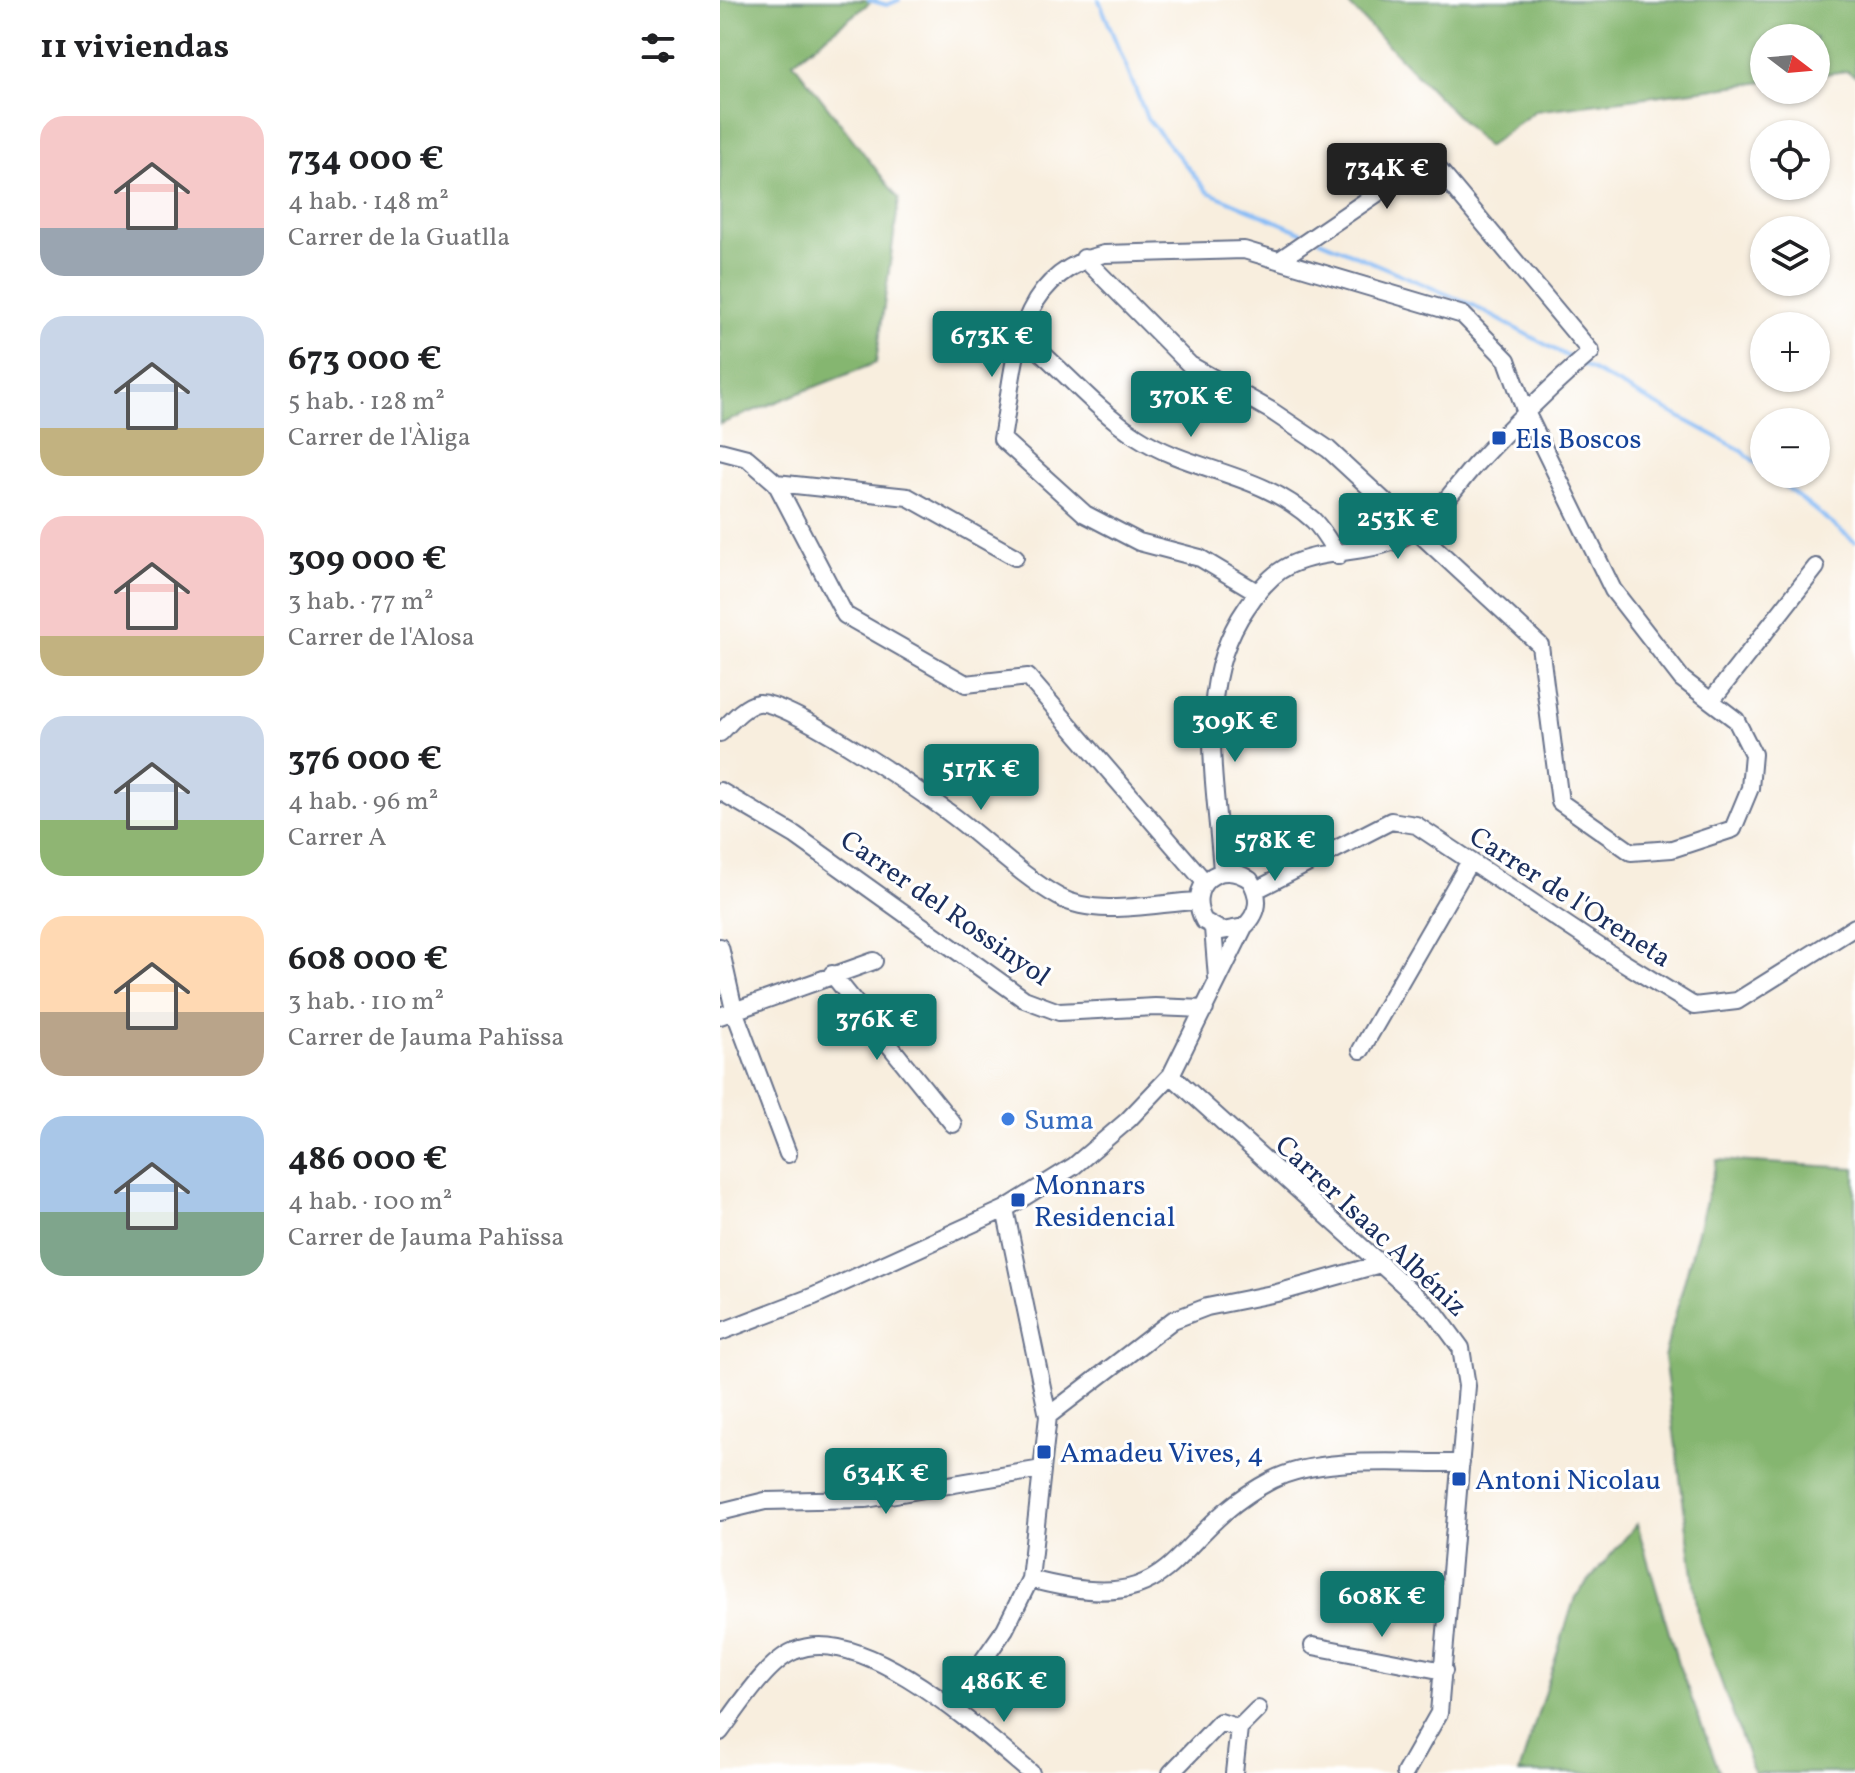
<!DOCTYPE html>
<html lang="es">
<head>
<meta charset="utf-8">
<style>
	:root { --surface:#fff; --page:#f2f2f2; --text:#202124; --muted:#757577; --accent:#0f766e }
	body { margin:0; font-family:Vollkorn,serif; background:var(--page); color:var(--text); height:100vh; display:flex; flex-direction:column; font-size:30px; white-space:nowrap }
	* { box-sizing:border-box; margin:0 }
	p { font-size:26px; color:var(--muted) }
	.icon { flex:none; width:44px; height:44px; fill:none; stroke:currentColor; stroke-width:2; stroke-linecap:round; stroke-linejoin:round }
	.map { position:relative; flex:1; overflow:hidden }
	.sheet { display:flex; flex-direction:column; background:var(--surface); width:720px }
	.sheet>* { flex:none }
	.needle { width:52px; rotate:106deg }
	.buttons { position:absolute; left:1030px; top:24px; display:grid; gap:16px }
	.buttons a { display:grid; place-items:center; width:80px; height:80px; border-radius:50%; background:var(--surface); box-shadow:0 2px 6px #0004; font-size:40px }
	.price { position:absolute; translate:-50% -68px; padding:0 18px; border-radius:8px; background:var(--accent); color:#fff; font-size:26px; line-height:52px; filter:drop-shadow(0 2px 4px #0008) }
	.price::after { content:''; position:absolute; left:50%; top:48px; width:24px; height:18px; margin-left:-12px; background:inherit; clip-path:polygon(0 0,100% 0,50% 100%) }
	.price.selected { background:#222; color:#fff }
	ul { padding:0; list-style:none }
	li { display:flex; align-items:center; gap:24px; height:200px; padding:0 40px }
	li span { display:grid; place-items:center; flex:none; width:224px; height:160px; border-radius:24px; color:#555 }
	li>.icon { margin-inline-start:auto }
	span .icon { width:96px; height:96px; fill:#fffc; stroke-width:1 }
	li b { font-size:34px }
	h2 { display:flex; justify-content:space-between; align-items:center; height:96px; padding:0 40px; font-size:34px }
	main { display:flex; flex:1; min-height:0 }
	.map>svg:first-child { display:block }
</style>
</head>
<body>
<main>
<section class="sheet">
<h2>11 viviendas<svg class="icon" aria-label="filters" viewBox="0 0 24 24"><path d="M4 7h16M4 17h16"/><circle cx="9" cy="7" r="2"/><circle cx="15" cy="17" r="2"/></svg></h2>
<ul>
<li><span style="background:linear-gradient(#f6c9c9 70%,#9aa5b1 0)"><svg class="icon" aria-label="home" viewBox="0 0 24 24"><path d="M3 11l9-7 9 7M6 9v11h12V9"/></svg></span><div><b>734 000 €</b><p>4 hab. · 148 m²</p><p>Carrer de la Guatlla</p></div></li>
<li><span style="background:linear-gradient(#c9d6e8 70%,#c2b280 0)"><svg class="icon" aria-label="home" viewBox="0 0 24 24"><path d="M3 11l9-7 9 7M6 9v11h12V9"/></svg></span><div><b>673 000 €</b><p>5 hab. · 128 m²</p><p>Carrer de l'Àliga</p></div></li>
<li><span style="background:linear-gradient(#f6c9c9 75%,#c2b280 0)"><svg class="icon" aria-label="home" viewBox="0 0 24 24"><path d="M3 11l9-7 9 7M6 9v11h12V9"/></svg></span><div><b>309 000 €</b><p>3 hab. · 77 m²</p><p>Carrer de l'Alosa</p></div></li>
<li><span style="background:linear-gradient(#c9d6e8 65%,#8fb573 0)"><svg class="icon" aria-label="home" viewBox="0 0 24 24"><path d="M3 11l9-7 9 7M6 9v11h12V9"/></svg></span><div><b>376 000 €</b><p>4 hab. · 96 m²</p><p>Carrer A</p></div></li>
<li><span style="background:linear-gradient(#ffd9b3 60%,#b9a48a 0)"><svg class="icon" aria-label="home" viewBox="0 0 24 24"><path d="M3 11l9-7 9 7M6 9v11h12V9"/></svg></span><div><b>608 000 €</b><p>3 hab. · 110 m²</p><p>Carrer de Jauma Pahïssa</p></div></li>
<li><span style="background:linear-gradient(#a9c7e8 60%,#7fa58c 0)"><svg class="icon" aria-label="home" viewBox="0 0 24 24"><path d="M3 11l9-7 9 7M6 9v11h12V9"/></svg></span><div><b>486 000 €</b><p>4 hab. · 100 m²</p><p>Carrer de Jauma Pahïssa</p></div></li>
</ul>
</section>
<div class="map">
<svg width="1135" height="1773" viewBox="0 0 1135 1773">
	<rect width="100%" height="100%" fill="#fff"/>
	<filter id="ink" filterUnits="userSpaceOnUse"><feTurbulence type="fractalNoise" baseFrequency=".0125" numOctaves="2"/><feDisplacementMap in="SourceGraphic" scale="16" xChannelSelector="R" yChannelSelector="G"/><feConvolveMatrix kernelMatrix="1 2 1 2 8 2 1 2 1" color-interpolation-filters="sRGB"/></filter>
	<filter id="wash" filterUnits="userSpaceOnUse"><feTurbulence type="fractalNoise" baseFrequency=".006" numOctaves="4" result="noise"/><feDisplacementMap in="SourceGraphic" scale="32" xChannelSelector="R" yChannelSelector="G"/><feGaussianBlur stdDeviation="1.8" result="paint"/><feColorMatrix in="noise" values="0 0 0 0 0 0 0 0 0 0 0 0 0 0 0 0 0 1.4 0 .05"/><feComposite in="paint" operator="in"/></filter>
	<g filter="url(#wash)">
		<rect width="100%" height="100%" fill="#f8eede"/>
		<path fill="#85b670" stroke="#507267" stroke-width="2" d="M 0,0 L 153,0 L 73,62 L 179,199 L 156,363 L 0,424 Z
			M 619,0 L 1135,0 L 1135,76 L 1127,71 L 1096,75 L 1096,38 L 1044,38 L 1044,82 L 815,111 L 767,147 L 629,5 Z
			M 997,1160 L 1135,1168 L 1135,1773 L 1034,1773 L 979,1620 L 944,1357 Z
			M 917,1524 L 958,1663 L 1000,1773 L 799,1773 L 855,1597 Z"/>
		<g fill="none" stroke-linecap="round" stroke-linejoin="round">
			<path stroke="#87bcf6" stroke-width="4" d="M 149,0 L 167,5 L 179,0
				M 379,0 L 427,118 L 488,192 L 588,235
				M 600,240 L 752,305 L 856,361
				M 863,365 L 1021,450 L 1044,470
				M 1049,474 L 1135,542"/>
		</g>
	</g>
	<g filter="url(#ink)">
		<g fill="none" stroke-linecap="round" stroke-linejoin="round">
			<g stroke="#68728b" stroke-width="20">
				<path id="minor" d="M 364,258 L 470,365 L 550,410 L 608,449 L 820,645 L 840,802 L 911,852 L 952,849 L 1013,829 L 1030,788 L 1033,754 L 1016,720 L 962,679 L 893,590 L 805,410 L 787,360 L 743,315 L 524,250 L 384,254 C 293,276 296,362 282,439 L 365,514 L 419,542 L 480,558 L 537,592
					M 301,335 C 341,367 373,407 416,436 C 473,473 539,471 593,520 C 603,530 611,544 618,556
					M 0,451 L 27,458 L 56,483 L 125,615 L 246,684 L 308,677 L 484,881
					M 56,483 L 188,497 L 295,557
					M 991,701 L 1096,567
					M 0,733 C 10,723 23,706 38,703 C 67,699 204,794 232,815 C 267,841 301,876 339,897 C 377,918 435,903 477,901
					M 0,791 L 75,835 L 304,999 L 339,1012 L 435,1007 L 485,1009
					M 502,871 C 496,782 473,684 527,607 C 537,592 553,573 570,565 C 611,546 658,557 697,529 C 718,514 736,486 754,466 C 791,426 829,388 871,352 L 709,158 L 561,259
					M 536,890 L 671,821 L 696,825 L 901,961 L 974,1006 L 1017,1001 L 1135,927
					M 493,928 L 497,978
					M 0,947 L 14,1010 L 68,1154
					M 112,974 L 233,1124
					M 0,1016 L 154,961
					M 641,1050 L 750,861
					M 451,1075 L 716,1314 L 741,1348 L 747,1386 L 719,1713 L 685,1773
					M 0,1332 L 94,1296 L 285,1209 L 354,1166 L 408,1120 L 451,1075 L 524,927 C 539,913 541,898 530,880 C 499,857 465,887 484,921 L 502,931 L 524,927
					M 328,1416 L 453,1320 L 487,1307 L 557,1293 L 660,1264
					M 0,1512 L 45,1501 L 146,1499 L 322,1469
					M 310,1579 C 467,1622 442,1537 552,1480 C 600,1455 686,1464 741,1463
					M 593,1646 L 724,1671
					M 232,1705 L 285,1629 L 310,1579 L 328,1416 L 285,1209
					M 0,1732 C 18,1708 47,1662 74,1651 C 143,1621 263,1733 311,1773
					M 451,1773 L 500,1722 L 519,1728 L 538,1709
					M 514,1773 L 519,1728"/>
			</g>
			<use href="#minor" stroke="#fff" stroke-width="16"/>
		</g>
	</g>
	<g fill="#1a4fb4" stroke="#fff" stroke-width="3">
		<rect x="771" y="430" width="16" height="16" rx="4"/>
		<rect x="290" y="1192" width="16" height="16" rx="4"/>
		<rect x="316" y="1444" width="16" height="16" rx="4"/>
		<rect x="731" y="1471" width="16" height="16" rx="4"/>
	</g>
	<circle fill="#3f7fe0" stroke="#fff" stroke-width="3" cx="288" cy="1119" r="8"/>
	<g text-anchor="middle" stroke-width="6" stroke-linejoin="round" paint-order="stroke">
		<g font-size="28" fill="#164399" stroke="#fff" text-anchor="start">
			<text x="795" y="448">Els Boscos</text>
			<text x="314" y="1194">Monnars<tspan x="314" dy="32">Residencial</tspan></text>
			<text x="340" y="1462">Amadeu Vives, 4</text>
			<text x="755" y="1489">Antoni Nicolau</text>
		</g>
		<g font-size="28" fill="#1b2f5e" stroke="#fff">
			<text transform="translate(851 896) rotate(33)" y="10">Carrer de l'Oreneta</text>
			<text transform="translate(226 907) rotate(35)" y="10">Carrer del Rossinyol</text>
			<text transform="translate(652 1225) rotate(43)" y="10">Carrer Isaac Albéniz</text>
		</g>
		<g font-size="28" fill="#366cbe" stroke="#fff" text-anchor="start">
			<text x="304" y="1129">Suma</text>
		</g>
	</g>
</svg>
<div class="buttons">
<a><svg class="needle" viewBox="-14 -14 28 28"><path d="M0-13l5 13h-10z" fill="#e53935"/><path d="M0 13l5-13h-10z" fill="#757577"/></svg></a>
<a><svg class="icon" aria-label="locate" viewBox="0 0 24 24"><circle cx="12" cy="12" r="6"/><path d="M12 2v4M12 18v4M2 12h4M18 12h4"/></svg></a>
<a><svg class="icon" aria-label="layers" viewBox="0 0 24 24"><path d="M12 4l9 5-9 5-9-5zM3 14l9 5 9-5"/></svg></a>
<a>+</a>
<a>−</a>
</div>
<b class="price selected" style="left:667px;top:211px">734K €</b>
<b class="price" style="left:272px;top:379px">673K €</b>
<b class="price" style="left:471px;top:439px">370K €</b>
<b class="price" style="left:678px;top:561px">253K €</b>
<b class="price" style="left:515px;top:764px">309K €</b>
<b class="price" style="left:261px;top:812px">517K €</b>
<b class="price" style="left:555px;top:883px">578K €</b>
<b class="price" style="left:157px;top:1062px">376K €</b>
<b class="price" style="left:166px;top:1516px">634K €</b>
<b class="price" style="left:662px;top:1639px">608K €</b>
<b class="price" style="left:284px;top:1724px">486K €</b>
</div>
</main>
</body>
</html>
